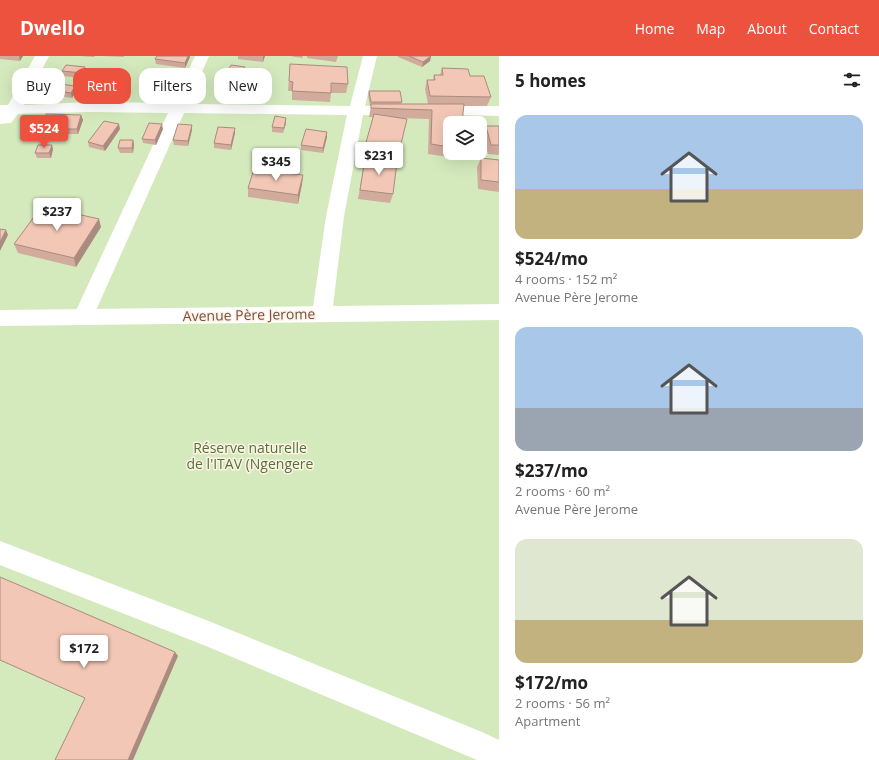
<!DOCTYPE html>
<html lang="en">
<head>
<meta charset="utf-8">
<style>
	:root { --surface:#fff; --page:#f6f6f6; --text:#222; --muted:#767676; --accent:#ec523e }
	body { margin:0; font-family:"Open Sans",sans-serif; background:var(--page); color:var(--text); height:100vh; display:flex; flex-direction:column; font-size:15px; white-space:nowrap }
	* { box-sizing:border-box; margin:0 }
	p { font-size:13px; color:var(--muted) }
	.icon { flex:none; width:22px; height:22px; fill:none; stroke:currentColor; stroke-width:2; stroke-linecap:round; stroke-linejoin:round }
	.map { position:relative; flex:1; overflow:hidden }
	.details { display:flex; flex-direction:column; background:var(--surface); width:380px }
	.details>* { flex:none }
	.guide { position:absolute; left:12px; top:12px; width:380px; height:36px; display:flex; gap:8px }
	.tools { position:absolute; left:443px; top:60px; display:grid; gap:8px }
	.tools a { display:grid; place-items:center; width:44px; height:44px; border-radius:8px; background:var(--surface); box-shadow:0 4px 16px #0002; font-size:20px }
	.price { position:absolute; translate:-50% -34px; padding:0 9px; border-radius:4px; background:#fff; color:#222; font-size:13px; line-height:26px; filter:drop-shadow(0 1px 2px #0008) }
	.price::after { content:''; position:absolute; left:50%; top:24px; width:12px; height:9px; margin-left:-6px; background:inherit; clip-path:polygon(0 0,100% 0,50% 100%) }
	.price.on { background:var(--accent); color:#fff }
	ul { padding:0; list-style:none }
	li { display:grid; align-content:center; gap:8px; height:212px; padding:0 16px }
	li span { display:grid; place-items:center; height:124px; border-radius:12px; color:#555 }
	li>.icon { margin-inline-start:auto }
	span .icon { width:72px; height:72px; fill:#fffc; stroke-width:1 }
	li b { font-size:17px }
	h2 { display:flex; justify-content:space-between; align-items:center; height:48px; padding:0 16px; font-size:17px }
	.chip { padding:0 14px; border-radius:12px; background:var(--surface); box-shadow:0 4px 16px #0002; font-size:14px; line-height:36px }
	.chip.on { background:var(--accent); color:#fff }
	header { display:flex; align-items:center; gap:24px; box-sizing:border-box; height:56px; padding:0 20px; background:var(--accent); color:#fff }
	header strong { font-size:19px }
	nav { display:flex; gap:22px; margin-inline-start:auto; font-size:14px }
	main { display:flex; flex:1; min-height:0 }
	.map>svg:first-child { display:block }
</style>
</head>
<body>
<header>
<strong>Dwello</strong>
<nav><a>Home</a><a>Map</a><a>About</a><a>Contact</a></nav>
</header>
<main>
<div class="map">
<svg width="499" height="704" viewBox="0 0 499 704">
	<rect width="100%" height="100%" fill="#fdeede"/>
	<path fill="#d4eabd" fill-rule="evenodd" d="M 0,0 L 499,0 L 499,704 L 0,704 ZM 450,67 L 480,67 L 480,97 L 450,97 Z"/>
	<g fill="none" stroke-linecap="round" stroke-linejoin="round">
		<path fill="#fff" fill-rule="evenodd" d="M 35,0 L 49,0 L 24,49 L 89,46 L 173,47 L 195,0 L 209,0 L 188,48 L 350,50 L 363,0 L 377,0 L 365,50 L 399,50 L 404,52 L 407,55 L 404,58 L 399,60 L 363,59 L 344,160 L 332,258 L 329,263 L 322,266 L 315,263 L 312,258 L 326,160 L 347,59 L 184,57 L 93,261 L 90,267 L 83,269 L 76,267 L 73,261 L 168,57 L 89,56 L 18,58 L 11,67 L 0,68 L 0,49 L 8,49 Z
			M 433,50 L 499,50 L 499,60 L 428,58 L 425,55 L 428,52 Z
			M 0,485 L 206,564 L 482,676 L 499,684 L 499,704 L 477,704 L 206,590 L 0,509 Z"/>
		<path fill="#fff" fill-rule="evenodd" d="M 499,248 L 499,264 L 0,270 L 0,254 Z"/>
	</g>
	<path fill="#d1ab9c" d="M 0,0 L 23,0 L 20,5 L 0,3 Z
		M 79,0 L 95,0 L 94,1 Z
		M 101,0 L 124,0 L 124,1 Z
		M 238,0 L 265,0 L 263,6 L 238,3 Z
		M 290,0 L 303,0 L 302,2 Z
		M 307,0 L 338,0 L 336,6 L 307,2 Z
		M 398,0 L 431,0 L 430,5 L 422,11 L 398,1 Z
		M 190,1 L 185,12 L 156,8 L 155,3 Z
		M 290,8 L 348,28 L 346,37 L 331,37 L 330,46 L 292,44 L 292,35 L 288,35 Z
		M 85,11 L 86,16 L 83,22 L 63,20 L 62,15 Z
		M 442,12 L 470,20 L 491,41 L 487,50 L 464,50 L 450,67 L 450,97 L 458,97 L 456,102 L 428,98 L 429,63 L 400,62 L 407,63 L 397,105 L 363,99 L 365,90 L 373,61 L 369,61 L 371,50 L 370,50 L 368,39 L 369,35 L 402,46 L 401,48 L 428,48 L 425,33 L 427,24 L 433,24 L 434,19 L 440,19 Z
		M 245,16 L 237,32 L 223,30 L 223,25 Z
		M 107,26 L 99,44 L 78,42 L 77,37 Z
		M 260,26 L 254,39 L 242,37 L 242,32 Z
		M 41,32 L 76,35 L 72,42 L 43,37 Z
		M 81,59 L 83,64 L 78,78 L 43,78 L 42,73 Z
		M 286,62 L 286,67 L 283,77 L 272,76 L 272,71 Z
		M 486,70 L 499,70 L 499,99 L 488,98 L 483,79 Z
		M 235,72 L 235,77 L 231,94 L 214,92 L 214,87 Z
		M 120,73 L 105,95 L 89,91 L 88,86 Z
		M 163,73 L 156,89 L 143,87 L 142,83 Z
		M 192,74 L 188,90 L 174,89 L 173,84 Z
		M 327,81 L 323,97 L 301,94 L 301,89 Z
		M 133,84 L 134,89 L 133,97 L 120,97 L 118,92 Z
		M 53,93 L 51,102 L 37,102 L 35,97 Z
		M 365,102 L 393,138 L 390,147 L 358,143 Z
		M 481,102 L 499,104 L 499,136 L 478,133 L 477,111 Z
		M 303,119 L 302,128 L 298,148 L 248,141 L 248,132 Z
		M 101,171 L 76,211 L 18,197 L 14,188 Z"/>
	<path fill="#aa8b7f" d="M 19,0 L 23,0 L 20,5 Z
		M 188,0 L 190,0 L 190,1 L 185,12 L 185,7 Z
		M 263,0 L 265,0 L 263,6 Z
		M 431,0 L 430,5 L 422,11 L 423,6 Z
		M 85,11 L 86,16 L 83,22 L 82,17 Z
		M 245,11 L 245,16 L 237,32 L 237,27 Z
		M 106,21 L 107,26 L 99,44 L 98,39 Z
		M 260,21 L 260,26 L 254,39 L 254,34 Z
		M 75,30 L 76,35 L 72,42 L 71,37 Z
		M 81,59 L 83,64 L 78,78 L 77,73 Z
		M 286,62 L 286,67 L 283,77 Z
		M 119,68 L 120,73 L 105,95 L 103,90 Z
		M 162,68 L 163,73 L 156,89 L 155,84 Z
		M 192,69 L 192,74 L 188,90 L 188,85 Z
		M 235,72 L 235,77 L 231,94 L 231,89 Z
		M 327,76 L 327,81 L 323,97 L 323,92 Z
		M 133,84 L 134,89 L 133,97 L 132,92 Z
		M 52,89 L 53,93 L 51,102 L 49,97 Z
		M 303,119 L 302,128 L 298,148 L 298,139 Z
		M 99,163 L 101,171 L 76,211 L 74,202 Z
		M 6,174 L 8,179 L 0,195 L 0,186 Z
		M 175,596 L 178,600 L 133,704 L 128,704 Z"/>
	<path fill="#f3c7b5" stroke="#aa8b7f" d="M 157,0 L 188,0 L 185,7 L 155,3 Z
		M 409,0 L 431,0 L 423,6 Z
		M 290,8 L 347,11 L 348,28 L 331,27 L 331,37 L 292,35 L 293,26 L 289,25 Z
		M 66,9 L 85,11 L 82,17 L 62,15 Z
		M 231,9 L 245,11 L 237,27 L 223,25 Z
		M 442,12 L 468,13 L 470,20 L 484,20 L 491,41 L 430,40 L 427,24 L 435,24 L 434,19 L 443,19 Z
		M 85,20 L 106,21 L 98,39 L 77,37 Z
		M 248,20 L 260,21 L 254,34 L 242,32 Z
		M 45,26 L 75,30 L 71,37 L 41,32 Z
		M 369,35 L 400,35 L 402,46 L 371,46 Z
		M 371,48 L 464,48 L 462,67 L 450,67 L 450,91 L 431,88 L 432,54 L 371,52 Z
		M 46,58 L 81,59 L 77,73 L 42,73 Z
		M 374,58 L 407,63 L 399,96 L 365,90 Z
		M 275,60 L 286,62 L 284,72 L 272,71 Z
		M 104,65 L 119,68 L 103,90 L 88,86 Z
		M 149,67 L 162,68 L 155,84 L 142,83 Z
		M 178,68 L 192,69 L 188,85 L 173,84 Z
		M 486,70 L 499,70 L 499,89 L 491,89 Z
		M 218,71 L 235,72 L 231,89 L 214,87 Z
		M 306,73 L 327,76 L 323,92 L 301,89 Z
		M 120,84 L 133,84 L 132,92 L 118,92 Z
		M 38,89 L 52,89 L 49,97 L 35,97 Z
		M 365,102 L 397,106 L 393,138 L 360,134 Z
		M 481,102 L 499,104 L 499,126 L 481,124 Z
		M 254,113 L 303,119 L 298,139 L 248,132 Z
		M 42,150 L 99,163 L 74,202 L 14,188 Z
		M 0,173 L 6,174 L 0,186 Z
		M 0,521 L 175,596 L 128,704 L 55,704 L 85,642 L 0,604 Z"/>
	<g text-anchor="middle" stroke-width="3" stroke-linejoin="round" paint-order="stroke">
		<g font-size="14" fill="#735146" stroke="#fff2e5">
			<text transform="translate(249 259) rotate(-1)" y="5">Avenue Père Jerome</text>
		</g>
		<g font-size="14" fill="#52743c" stroke="#fff2e5">
			<text x="250" y="397">Réserve naturelle<tspan x="250" dy="16">de l'ITAV (Ngengere</tspan></text>
		</g>
	</g>
</svg>
<div class="tools">
<a><svg class="icon" aria-label="layers" viewBox="0 0 24 24"><path d="M12 4l9 5-9 5-9-5zM3 14l9 5 9-5"/></svg></a>
</div>
<b class="price on" style="left:44px;top:93px">$524</b>
<b class="price" style="left:379px;top:120px">$231</b>
<b class="price" style="left:276px;top:126px">$345</b>
<b class="price" style="left:57px;top:176px">$237</b>
<b class="price" style="left:84px;top:613px">$172</b>
<div class="guide">
<a class="chip">Buy</a>
<a class="chip on">Rent</a>
<a class="chip">Filters</a>
<a class="chip">New</a>
</div>
</div>
<section class="details">
<h2>5 homes<svg class="icon" aria-label="filters" viewBox="0 0 24 24"><path d="M4 7h16M4 17h16"/><circle cx="9" cy="7" r="2"/><circle cx="15" cy="17" r="2"/></svg></h2>
<ul>
<li><span style="background:linear-gradient(#a9c7e8 60%,#c2b280 0)"><svg class="icon" aria-label="home" viewBox="0 0 24 24"><path d="M3 11l9-7 9 7M6 9v11h12V9"/></svg></span><div><b>$524/mo</b><p>4 rooms · 152 m²</p><p>Avenue Père Jerome</p></div></li>
<li><span style="background:linear-gradient(#a9c7e8 65%,#9aa5b1 0)"><svg class="icon" aria-label="home" viewBox="0 0 24 24"><path d="M3 11l9-7 9 7M6 9v11h12V9"/></svg></span><div><b>$237/mo</b><p>2 rooms · 60 m²</p><p>Avenue Père Jerome</p></div></li>
<li><span style="background:linear-gradient(#dfe7d0 65%,#c2b280 0)"><svg class="icon" aria-label="home" viewBox="0 0 24 24"><path d="M3 11l9-7 9 7M6 9v11h12V9"/></svg></span><div><b>$172/mo</b><p>2 rooms · 56 m²</p><p>Apartment</p></div></li>
</ul>
</section>
</main>
</body>
</html>
